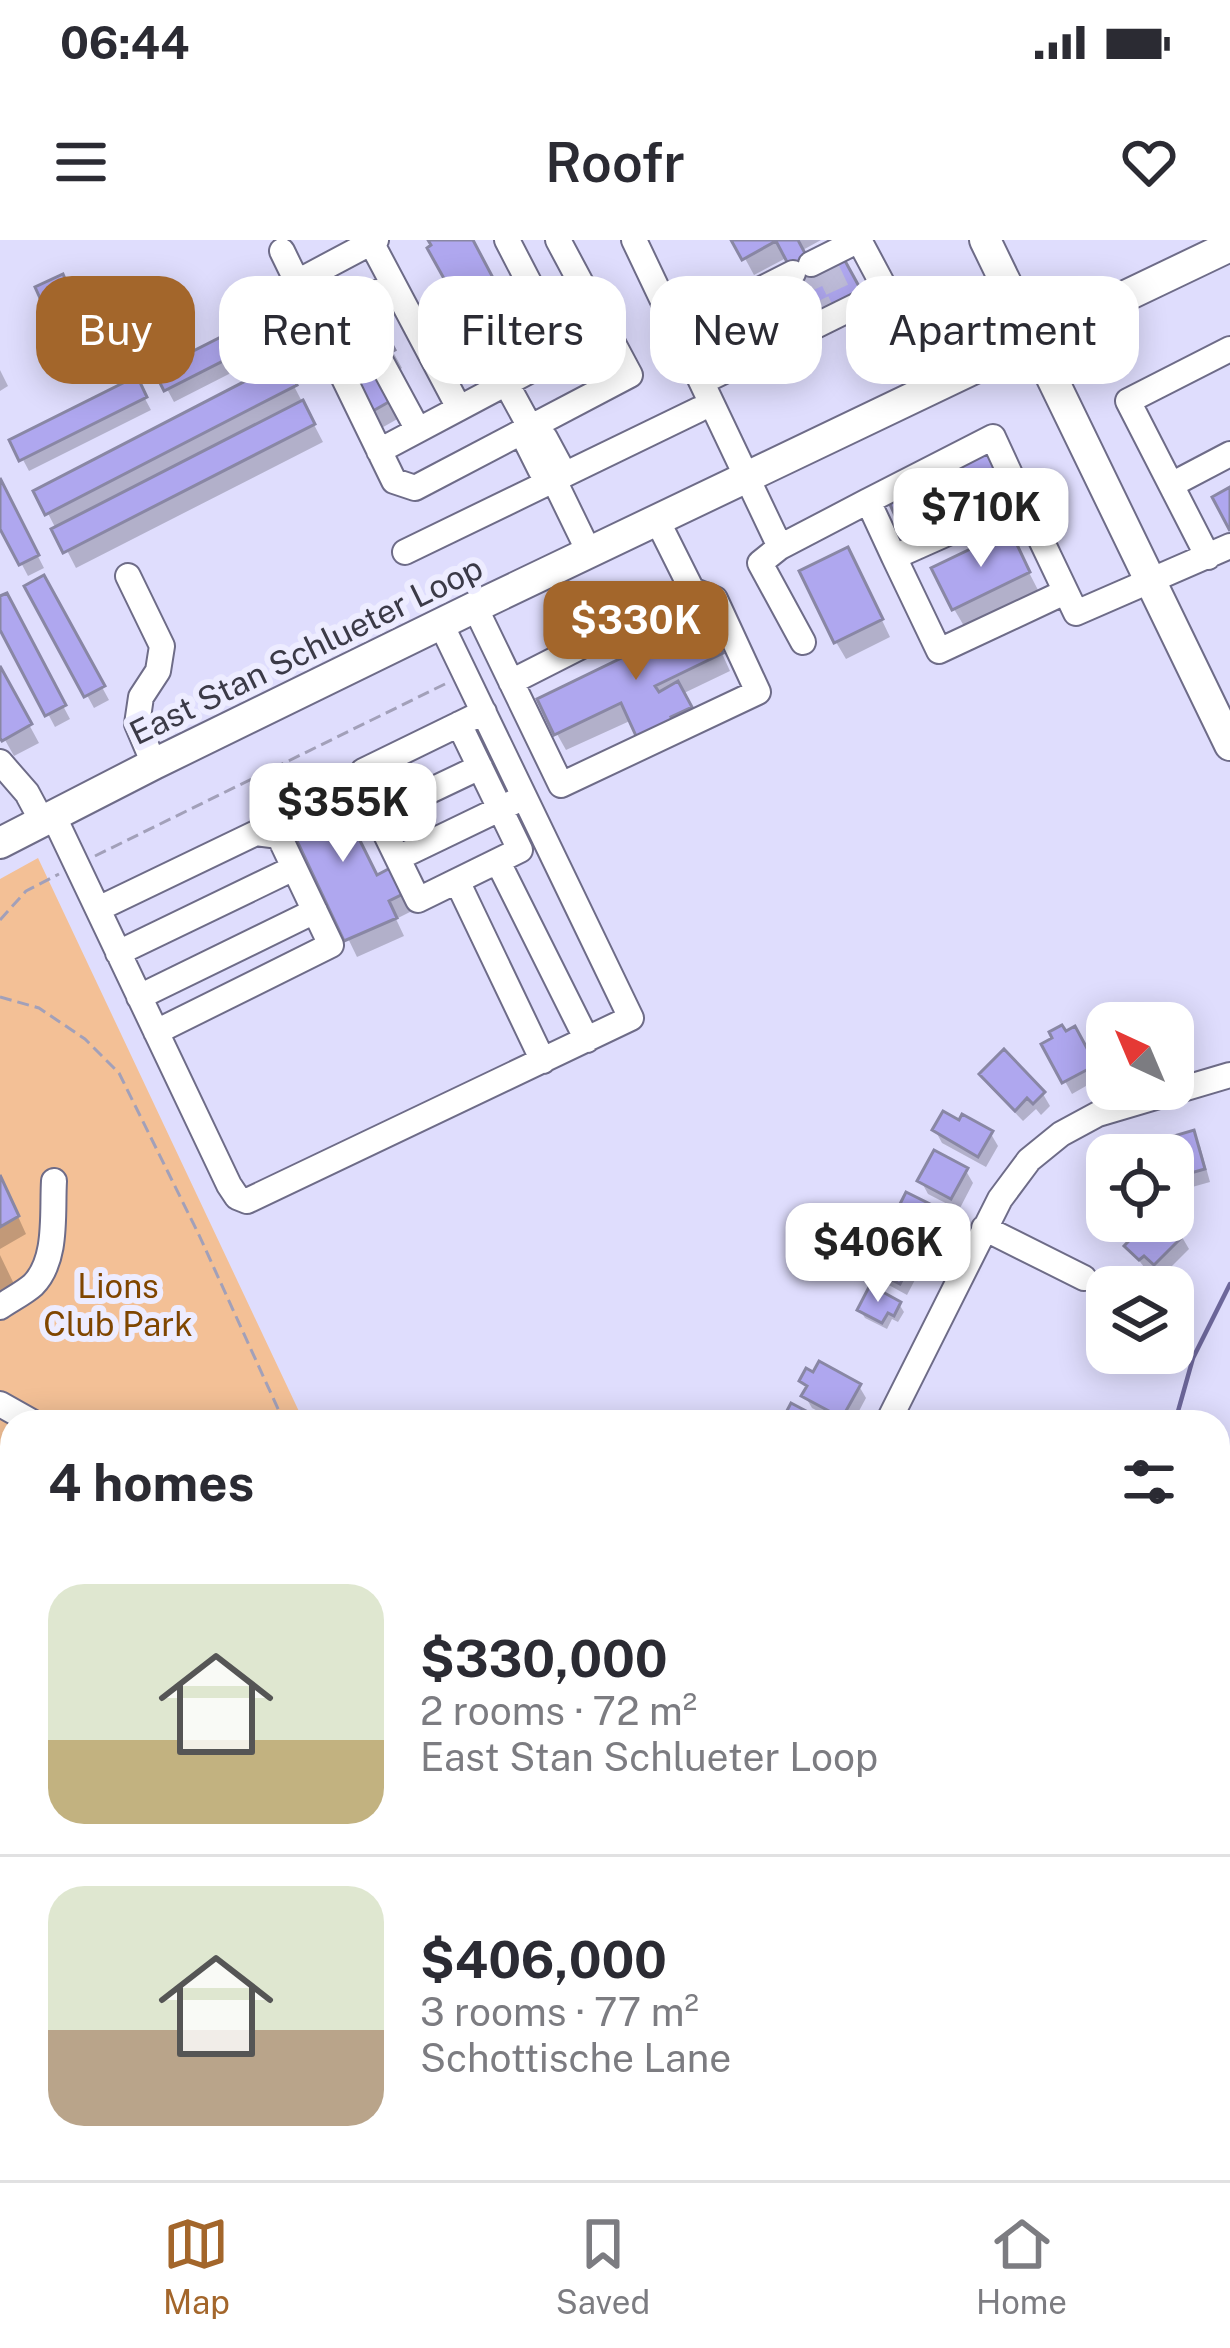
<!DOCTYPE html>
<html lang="en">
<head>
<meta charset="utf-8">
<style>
	:root { --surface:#fff; --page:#f7f7f7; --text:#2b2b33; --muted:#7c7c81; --line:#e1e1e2; --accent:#a3662b }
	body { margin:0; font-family:"Public Sans",sans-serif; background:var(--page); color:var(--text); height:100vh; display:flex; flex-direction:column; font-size:45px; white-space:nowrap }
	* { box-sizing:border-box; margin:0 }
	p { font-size:39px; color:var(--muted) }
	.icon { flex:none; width:66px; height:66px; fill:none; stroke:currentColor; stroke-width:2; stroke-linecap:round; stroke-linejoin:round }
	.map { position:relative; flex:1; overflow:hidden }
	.details { position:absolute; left:0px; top:1170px; width:1230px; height:771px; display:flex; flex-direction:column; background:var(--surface); border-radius:36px 36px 0 0; box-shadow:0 6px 30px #0003 }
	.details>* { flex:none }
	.hud { position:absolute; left:36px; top:36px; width:1158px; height:108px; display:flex; gap:24px }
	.needle { width:78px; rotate:316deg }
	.controls { position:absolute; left:1086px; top:762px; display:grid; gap:24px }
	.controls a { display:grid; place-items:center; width:108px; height:108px; border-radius:24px; background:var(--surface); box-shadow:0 6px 30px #0003; font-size:60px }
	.price { position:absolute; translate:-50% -102px; padding:0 27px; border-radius:24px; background:#fff; color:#222; font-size:39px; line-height:78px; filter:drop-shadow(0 3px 6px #0008) }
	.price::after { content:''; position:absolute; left:50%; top:72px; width:36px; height:27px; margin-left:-18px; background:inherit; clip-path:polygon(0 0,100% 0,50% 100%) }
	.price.active { background:var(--accent); color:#fff }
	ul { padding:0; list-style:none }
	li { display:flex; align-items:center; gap:36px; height:300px; padding:0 48px }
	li+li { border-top:3px solid var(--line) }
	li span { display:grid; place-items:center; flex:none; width:336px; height:240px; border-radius:36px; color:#555 }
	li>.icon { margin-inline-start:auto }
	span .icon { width:144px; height:144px; fill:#fffc; stroke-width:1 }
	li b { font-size:51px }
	h2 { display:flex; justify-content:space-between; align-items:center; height:144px; padding:0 48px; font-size:51px }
	.tag { padding:0 42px; border-radius:36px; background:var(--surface); box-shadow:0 6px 30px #0003; font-size:42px; line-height:108px }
	.tag.active { background:var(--accent); color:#fff }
	.status { display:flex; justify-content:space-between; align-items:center; height:84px; padding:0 60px; background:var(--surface); direction:ltr }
	.status svg { height:33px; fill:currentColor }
	header { display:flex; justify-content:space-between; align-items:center; height:156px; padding:0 48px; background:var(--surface); font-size:54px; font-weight:600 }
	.menu { display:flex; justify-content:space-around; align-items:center; height:168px; border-top:3px solid var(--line); background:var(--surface); font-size:33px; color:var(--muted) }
	.menu a { display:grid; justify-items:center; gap:6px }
	.menu .active { color:var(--accent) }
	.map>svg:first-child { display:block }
</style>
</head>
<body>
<div class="status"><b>06:44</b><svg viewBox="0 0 49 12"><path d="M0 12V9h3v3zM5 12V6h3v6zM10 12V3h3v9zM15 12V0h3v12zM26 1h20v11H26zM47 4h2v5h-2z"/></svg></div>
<header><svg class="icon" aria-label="menu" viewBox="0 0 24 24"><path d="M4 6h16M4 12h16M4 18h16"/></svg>Roofr<svg class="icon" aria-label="heart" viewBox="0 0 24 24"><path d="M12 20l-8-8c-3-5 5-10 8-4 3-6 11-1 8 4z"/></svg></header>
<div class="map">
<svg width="1230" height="1940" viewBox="0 0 1230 1940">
	<rect width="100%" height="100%" fill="#dfddfd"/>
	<path fill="#f3c096" d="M 38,618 L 304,1182 L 12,1182 L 12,1929 L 55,1929 L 41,1940 L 0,1940 L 0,639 Z"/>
	<path fill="#0003" d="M 432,0 L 470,0 L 501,58 L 518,50 L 544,96 L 459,142 L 444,114 L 452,109 L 461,63 Z
		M 735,0 L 821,0 L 801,11 L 801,42 L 788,17 L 754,35 Z
		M 66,46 L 78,73 L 55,84 L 51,76 Z
		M 272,74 L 288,104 L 174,162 L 158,132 Z
		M 376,81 L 402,128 L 381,140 L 401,177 L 369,195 L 359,90 Z
		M 283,125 L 323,202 L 76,328 L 37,252 Z
		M 0,130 L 8,146 L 0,151 Z
		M 135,140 L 151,170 L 29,231 L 13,201 Z
		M 988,213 L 1004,247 L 907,294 L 891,260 Z
		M 0,242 L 44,328 L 28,336 L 0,283 Z
		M 1018,311 L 1038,350 L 964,386 L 954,369 Z
		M 857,328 L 890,397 L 846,419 L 836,402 Z
		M 43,339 L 109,460 L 94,468 L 28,347 Z
		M 5,357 L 70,479 L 55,487 L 0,383 L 0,360 Z
		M 715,398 L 730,431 L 682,454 L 699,485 L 632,480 L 566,510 L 557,494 Z
		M 0,431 L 39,503 L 14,516 L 0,491 Z
		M 286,570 L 377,639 L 393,630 L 414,670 L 396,679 L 404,696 L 357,717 Z
		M 1172,777 L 1185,816 L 1173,819 L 1173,783 L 1153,783 Z
		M 1074,790 L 1100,838 L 1072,854 L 1045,805 Z
		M 1004,814 L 1043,854 L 1050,866 L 1041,875 L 1036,869 L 1023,881 L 990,847 L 983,834 Z
		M 935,890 L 991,894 L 998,906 L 986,927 L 942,903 Z
		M 1192,894 L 1200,906 L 1210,942 L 1178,951 L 1173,943 L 1173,915 L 1164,915 Z
		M 966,931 L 973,943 L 959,970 L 928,954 L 921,941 Z
		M 0,937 L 26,994 L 0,1009 Z
		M 944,974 L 951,986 L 945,998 L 939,994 L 931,1010 L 896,993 L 889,980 Z
		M 1152,981 L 1157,981 L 1182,997 L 1189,1009 L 1162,1036 L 1152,1026 L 1147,1031 L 1128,1006 Z
		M 0,1015 L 14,1044 L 0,1052 Z
		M 923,1017 L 931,1029 L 925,1040 L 917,1036 L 907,1055 L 876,1038 L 869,1026 Z
		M 899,1064 L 904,1072 L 898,1082 L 892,1079 L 887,1089 L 865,1078 L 860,1070 Z
		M 802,1141 L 859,1146 L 866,1158 L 853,1182 L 838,1182 L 812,1168 L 805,1156 L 808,1151 Z
		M 674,1929 L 722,1929 L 716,1940 L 681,1940 Z
		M 778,1932 L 792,1940 L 773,1940 Z"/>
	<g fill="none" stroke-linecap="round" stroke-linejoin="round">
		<path stroke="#6d679b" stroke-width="4.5" d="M 1175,1182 L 1193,1118 L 1230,1044
			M 1218,1445 L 1230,1502
			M 1218,1729 L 1230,1707
			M 1105,1940 L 1112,1929"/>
	</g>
	<path fill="#afa7ef" stroke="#8987a4" stroke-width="3" d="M 428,0 L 473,0 L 502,55 L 520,45 L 537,77 L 447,126 L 439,113 L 448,108 L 431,76 L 457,62 L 427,8 L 431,5 Z
		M 731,0 L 798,0 L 816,34 L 844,19 L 861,50 L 762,102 L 743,67 L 797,41 L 776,1 L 742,20 Z
		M 330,31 L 360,86 L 377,77 L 395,110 L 374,122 L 394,159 L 357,180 L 291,59 L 318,43 Z
		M 63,34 L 76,65 L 49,78 L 35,47 Z
		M 274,70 L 284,90 L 164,151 L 154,131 Z
		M 284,121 L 297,145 L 45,275 L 33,251 Z
		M 137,136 L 147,157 L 19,221 L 9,200 Z
		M 303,160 L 315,184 L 63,313 L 51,289 Z
		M 989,209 L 1005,244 L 903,293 L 887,258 Z
		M 0,238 L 39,315 L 19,325 L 0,289 Z
		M 1230,247 L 1230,291 L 1212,257 Z
		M 1010,290 L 1030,332 L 952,370 L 931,328 Z
		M 848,307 L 883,379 L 834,403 L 799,331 Z
		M 44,335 L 105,446 L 84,457 L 24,346 Z
		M 7,353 L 66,465 L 45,476 L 0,390 L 0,356 Z
		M 706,377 L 723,413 L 655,446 L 659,452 L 678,441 L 692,467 L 671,477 L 674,482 L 637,498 L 621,463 L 554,495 L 537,459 Z
		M 0,426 L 32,484 L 2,501 L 0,498 Z
		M 332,544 L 377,635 L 394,626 L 407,652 L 389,661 L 397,678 L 344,701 L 282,569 Z
		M 1174,774 L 1183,808 L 1173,811 L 1173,783 L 1147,782 Z
		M 1062,785 L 1066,791 L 1075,786 L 1096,825 L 1062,843 L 1041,804 L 1052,798 L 1049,792 Z
		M 1004,809 L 1045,852 L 1033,864 L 1027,858 L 1015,871 L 979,834 Z
		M 943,871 L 959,880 L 962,874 L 993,891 L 978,917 L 932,890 Z
		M 1194,890 L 1205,929 L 1173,938 L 1173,915 L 1161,915 L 1157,901 Z
		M 934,910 L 968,928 L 951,959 L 917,941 Z
		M 0,935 L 19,976 L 0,987 Z
		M 906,952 L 946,972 L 938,987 L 932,984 L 924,1000 L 886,980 L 893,966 L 898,968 Z
		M 1148,981 L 1162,981 L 1168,987 L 1172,983 L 1184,995 L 1154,1025 L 1144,1016 L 1139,1020 L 1124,1006 Z
		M 884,992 L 925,1015 L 918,1029 L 910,1025 L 900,1044 L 865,1026 Z
		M 870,1045 L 901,1062 L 894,1076 L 888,1073 L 882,1083 L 857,1070 Z
		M 819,1121 L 861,1144 L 842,1178 L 801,1156 L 807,1146 L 799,1141 L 806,1128 L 813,1132 Z
		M 791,1163 L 827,1182 L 781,1182 Z
		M 411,1929 L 426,1929 L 447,1940 L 405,1940 Z
		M 676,1929 L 709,1929 L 703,1940 L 694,1936 L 692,1940 L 679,1940 L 682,1932 Z
		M 961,1929 L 1002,1929 L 1004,1940 L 962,1940 Z"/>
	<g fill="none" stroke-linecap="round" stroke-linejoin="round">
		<path stroke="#bebcd9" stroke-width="24" stroke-dasharray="24 12" stroke-linecap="butt" d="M 827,28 L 842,60
			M 802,29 L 822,71
			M 784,47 L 801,82
			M 764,57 L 782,92"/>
		<g stroke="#6e6c88" stroke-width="28">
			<path id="minor" d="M 507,0 L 565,112
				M 634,0 L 780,307 L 868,261
				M 371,2 L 459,168
				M 282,11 L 394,241 L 415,248 L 630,135 L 558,0
				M 811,24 L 859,0
				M 297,42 L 376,0
				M 351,66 L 418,190
				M 318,84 L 393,44
				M 678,91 L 793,33
				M 702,142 L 876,56 L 883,45 L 859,0
				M 506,143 L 530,187 L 545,198 L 559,224 L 554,240
				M 530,187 L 527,203 L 541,231 L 554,240 L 589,312
				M 379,211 L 565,112 L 615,108
				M 1171,245 L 1230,214
				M 780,307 L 760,323 L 803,402
				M 405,312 L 698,170
				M 894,317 L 868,261 L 993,197 L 1022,260
				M 1208,317 L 1128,161 L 1230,109
				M 128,336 L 162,406 L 158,431 L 141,457 L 137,484 L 154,524
				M 1065,352 L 939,411 L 894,317 L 1022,260 L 1076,373 L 1230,306
				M 475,367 L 561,545 L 758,452 L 715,359 L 692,350 L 657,280
				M 511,442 L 692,350
				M 459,484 L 520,610 L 418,660 L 359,539 L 363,531 L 484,472
				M 0,522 L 27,553 L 42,581
				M 53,575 L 229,945 L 237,957 L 247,961 L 631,778 L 441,384
				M 377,576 L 480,527
				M 398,618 L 514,562
				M 498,622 L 587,800
				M 457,641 L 543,821
				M 98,669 L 256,593 L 279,596 L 331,705 L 156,792
				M 118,713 L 294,628
				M 139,757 L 315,671
				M 984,988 L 1084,1038
				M 0,1067 C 10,1060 24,1053 33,1045 C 58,1020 52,973 54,941
				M 0,1164 L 32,1182
				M 888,1182 L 1000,959 L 1029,920 L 1061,894 L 1098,874 L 1230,835
				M 0,1220 L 12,1227
				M 0,1282 L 12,1304
				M 0,1349 L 12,1343
				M 874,1929 L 897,1940
				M 512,1940 L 518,1929"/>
		</g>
		<g stroke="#6e6c88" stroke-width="34">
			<path id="major" d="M 985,0 L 1230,505
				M 0,603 L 154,524 L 475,367 L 1230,6"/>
		</g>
		<path stroke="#a2a0b9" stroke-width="3" stroke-dasharray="12 6" stroke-linecap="butt" d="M 95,616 L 447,443
			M 0,680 L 26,651 L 59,634
			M 0,757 L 39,768 L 85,799 L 119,833 L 199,995 L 279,1171 L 281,1182
			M 0,1933 L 12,1925"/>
		<use href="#minor" stroke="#fff" stroke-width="24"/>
		<use href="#major" stroke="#fff" stroke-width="30"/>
	</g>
	<g text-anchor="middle" stroke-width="12" stroke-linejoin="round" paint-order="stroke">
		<g font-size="33" fill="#3b3a47" stroke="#edecff">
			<text transform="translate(306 410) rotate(-26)" y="12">East Stan Schlueter Loop</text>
		</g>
		<g font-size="33" fill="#804600" stroke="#edecff">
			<text x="118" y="1058">Lions<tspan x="118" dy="38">Club Park</tspan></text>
		</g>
	</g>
</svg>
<div class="controls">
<a><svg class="needle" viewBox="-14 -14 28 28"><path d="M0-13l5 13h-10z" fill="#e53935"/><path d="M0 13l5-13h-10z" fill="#7c7c81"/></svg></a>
<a><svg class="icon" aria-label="locate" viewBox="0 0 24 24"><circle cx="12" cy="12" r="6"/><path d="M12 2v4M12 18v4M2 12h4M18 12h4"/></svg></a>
<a><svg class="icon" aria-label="layers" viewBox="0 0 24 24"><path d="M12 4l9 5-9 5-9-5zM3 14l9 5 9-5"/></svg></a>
</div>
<b class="price" style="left:981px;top:330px">$710K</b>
<b class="price active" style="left:636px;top:443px">$330K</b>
<b class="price" style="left:343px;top:625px">$355K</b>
<b class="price" style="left:878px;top:1065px">$406K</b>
<div class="hud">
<a class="tag active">Buy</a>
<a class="tag">Rent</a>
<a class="tag">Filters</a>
<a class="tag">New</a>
<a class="tag">Apartment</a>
</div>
<section class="details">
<h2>4 homes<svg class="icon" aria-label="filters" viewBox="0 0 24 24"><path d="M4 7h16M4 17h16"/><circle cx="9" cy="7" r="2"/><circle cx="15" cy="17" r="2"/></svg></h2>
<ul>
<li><span style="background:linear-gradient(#dfe7d0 65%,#c2b280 0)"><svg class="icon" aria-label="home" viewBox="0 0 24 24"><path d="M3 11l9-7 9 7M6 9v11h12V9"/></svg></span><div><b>$330,000</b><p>2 rooms · 72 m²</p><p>East Stan Schlueter Loop</p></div></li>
<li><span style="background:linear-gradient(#dfe7d0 60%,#b9a48a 0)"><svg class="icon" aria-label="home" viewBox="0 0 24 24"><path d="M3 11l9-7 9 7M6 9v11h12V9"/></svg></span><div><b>$406,000</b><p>3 rooms · 77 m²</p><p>Schottische Lane</p></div></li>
</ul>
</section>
</div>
<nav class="menu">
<a class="active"><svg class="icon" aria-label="map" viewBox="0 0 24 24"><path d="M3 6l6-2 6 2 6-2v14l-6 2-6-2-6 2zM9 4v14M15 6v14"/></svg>Map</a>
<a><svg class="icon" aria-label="saved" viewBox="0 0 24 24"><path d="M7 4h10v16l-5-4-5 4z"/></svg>Saved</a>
<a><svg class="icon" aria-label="home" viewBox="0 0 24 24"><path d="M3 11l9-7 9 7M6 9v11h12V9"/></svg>Home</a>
</nav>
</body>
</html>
